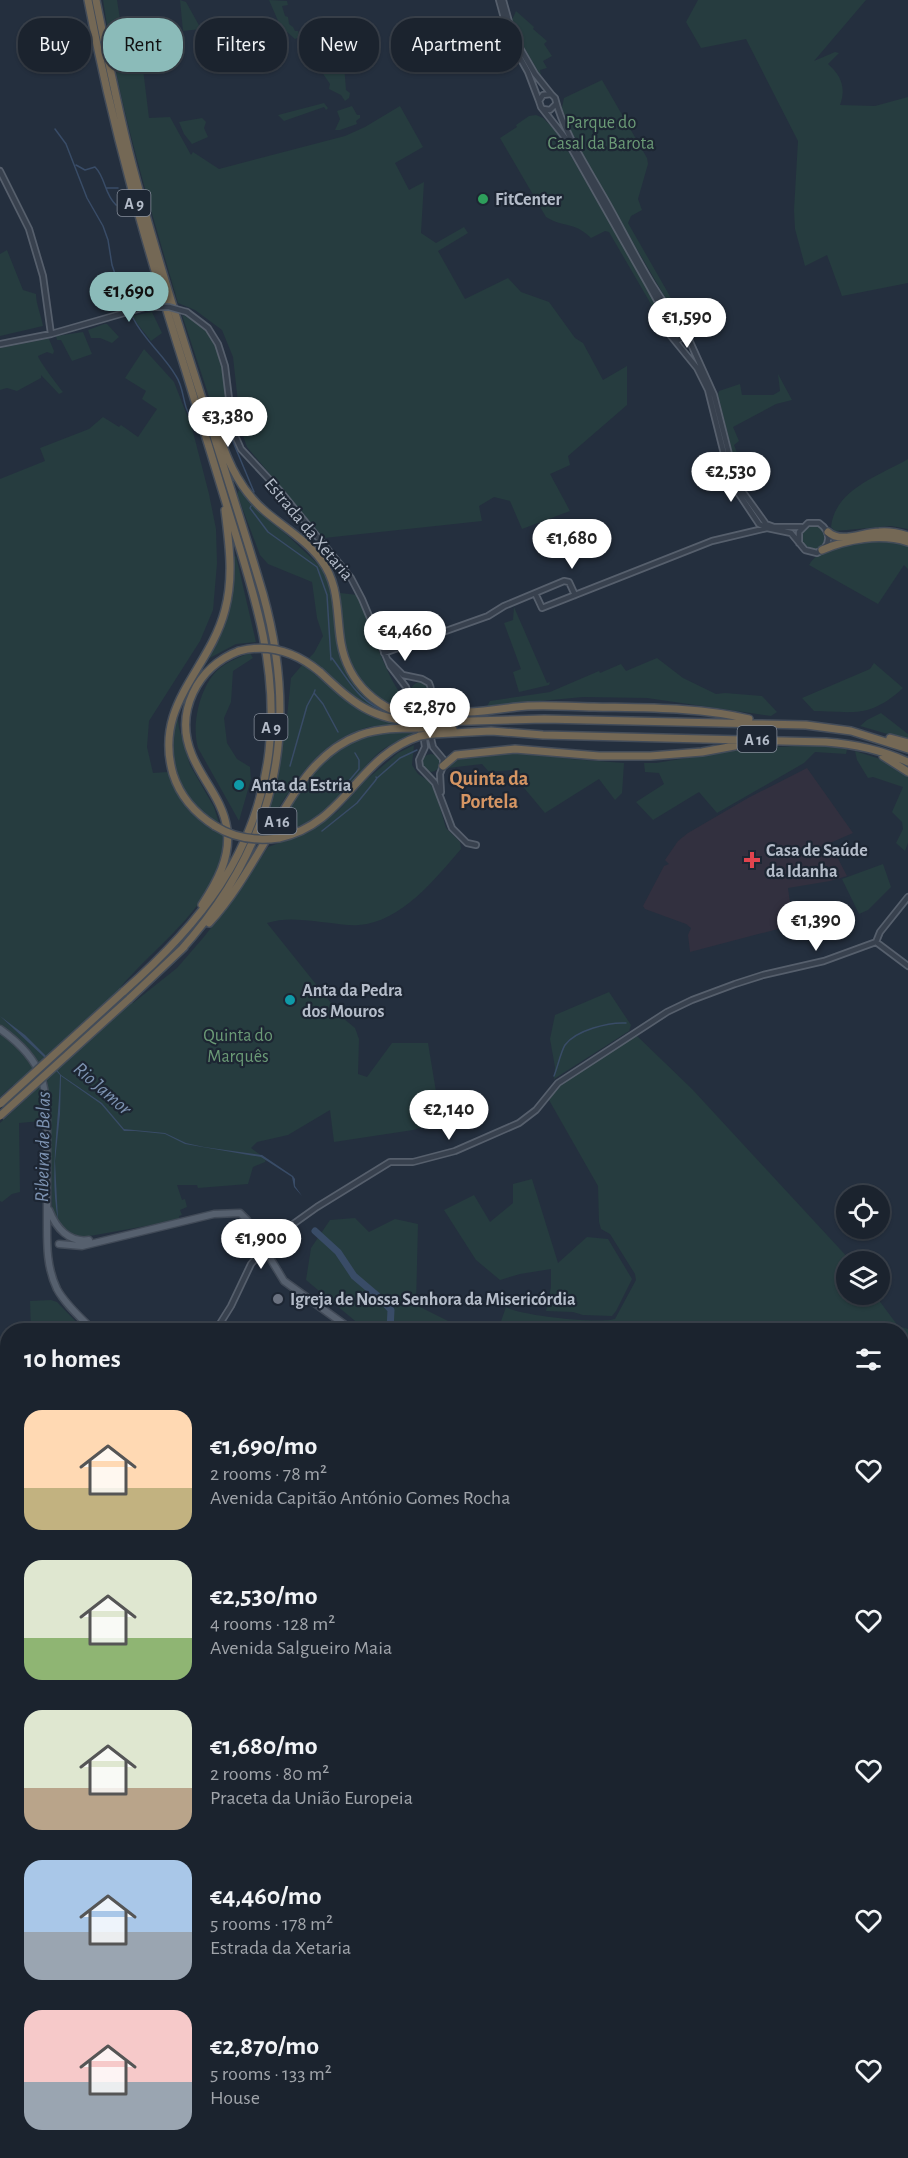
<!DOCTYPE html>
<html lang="en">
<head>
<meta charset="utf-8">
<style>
	:root { --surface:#1b232e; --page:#282f3a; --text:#f1f3f6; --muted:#a0a4aa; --line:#39404a; --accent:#8bbbb9 }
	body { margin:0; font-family:"Alegreya Sans",sans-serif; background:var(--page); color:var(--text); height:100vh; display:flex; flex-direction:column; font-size:22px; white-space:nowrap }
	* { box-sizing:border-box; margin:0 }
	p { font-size:20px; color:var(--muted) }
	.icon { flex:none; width:33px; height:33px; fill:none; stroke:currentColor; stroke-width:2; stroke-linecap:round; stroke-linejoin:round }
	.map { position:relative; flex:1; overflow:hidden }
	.side { position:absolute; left:0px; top:1323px; width:909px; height:836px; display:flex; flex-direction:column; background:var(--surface); border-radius:24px 24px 0 0; box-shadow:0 2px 4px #0004,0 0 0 2px var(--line) }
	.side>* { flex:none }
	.hud { position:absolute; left:18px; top:18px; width:600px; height:54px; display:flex; gap:12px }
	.controls { position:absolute; left:836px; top:1185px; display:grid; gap:12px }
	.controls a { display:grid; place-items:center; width:54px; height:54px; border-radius:50%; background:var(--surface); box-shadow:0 2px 4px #0004,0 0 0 2px var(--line); font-size:30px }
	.price { position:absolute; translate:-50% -51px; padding:0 14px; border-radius:21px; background:#fff; color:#222; font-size:20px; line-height:39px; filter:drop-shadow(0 2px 3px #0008) }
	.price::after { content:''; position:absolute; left:50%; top:36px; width:18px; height:14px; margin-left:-9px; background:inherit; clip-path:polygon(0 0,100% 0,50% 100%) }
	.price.selected { background:var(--accent); color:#111 }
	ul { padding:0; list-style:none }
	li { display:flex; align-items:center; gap:18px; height:150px; padding:0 24px }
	li span { display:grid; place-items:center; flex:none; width:168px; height:120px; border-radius:18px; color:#555 }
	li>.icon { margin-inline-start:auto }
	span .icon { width:72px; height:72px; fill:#fffc; stroke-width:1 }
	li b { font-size:26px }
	h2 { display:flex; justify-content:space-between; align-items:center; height:72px; padding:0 24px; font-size:26px }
	.tag { padding:0 21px; border-radius:24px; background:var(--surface); box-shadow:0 2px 4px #0004,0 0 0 2px var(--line); font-size:21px; line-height:54px }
	.tag.selected { background:var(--accent); color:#111 }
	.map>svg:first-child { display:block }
</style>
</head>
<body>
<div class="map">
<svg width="908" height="2158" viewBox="0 0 908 2158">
	<rect width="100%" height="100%" fill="#242f3e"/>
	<path fill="#32303f" d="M 807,768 L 853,833 L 830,843 L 847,876 L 830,881 L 788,888 L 793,925 L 690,952 L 688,935 L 691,928 L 686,924 L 645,909 L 643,906 L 664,866 L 669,864 L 665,860 L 678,841 L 688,833 L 748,798 Z"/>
	<path fill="#263c3f" d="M 103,0 L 117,0 L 121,26 L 138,28 L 149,118 L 170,117 L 191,155 L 193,152 L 219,169 L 345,136 L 365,127 L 400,106 L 423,147 L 395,163 L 409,190 L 424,182 L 421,233 L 436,243 L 464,227 L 468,233 L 438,251 L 465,299 L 508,278 L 521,292 L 549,302 L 575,338 L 583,343 L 603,380 L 627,366 L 627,405 L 568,456 L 570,465 L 550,474 L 570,511 L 522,529 L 510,501 L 494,497 L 479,506 L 482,521 L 324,538 L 247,447 L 241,430 L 233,357 L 222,330 L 195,310 L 178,303 C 149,203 118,103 103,0 Z
		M 180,0 L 186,2 L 201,29 L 183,31 Z
		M 269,0 L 287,1 L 288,5 L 282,6 L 285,16 L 288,17 L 289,24 L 293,27 L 295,31 L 298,31 L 300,37 L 295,39 L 287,32 L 282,30 Z
		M 698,0 L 866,0 L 814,61 L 835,52 L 839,53 L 828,64 C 842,76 846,89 840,105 L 875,106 L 908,97 L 908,283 L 842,296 L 827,255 L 805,266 L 795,229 L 794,210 L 798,141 L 746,39 L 701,48 L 686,22 Z
		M 516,11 L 534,27 L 533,29 L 547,41 L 544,44 L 552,56 L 543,61 L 547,68 L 540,70 L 541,76 L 517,36 L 512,20 Z
		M 343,51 L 346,90 L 350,93 L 349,98 L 345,101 L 341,95 L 329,89 L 330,84 L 311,56 L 313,54 Z
		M 602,80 L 647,158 L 648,164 L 638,199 L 642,210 L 631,216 L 628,223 L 679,312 L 665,297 L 574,142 L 562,108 L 564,98 Z
		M 324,103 L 328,108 L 326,110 L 324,107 L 284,121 L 278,115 Z
		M 352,106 L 357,115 L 360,115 L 360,118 L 356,121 L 357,124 L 340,130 L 335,130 L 340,119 L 337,111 Z
		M 536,115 L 543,118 L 557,132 L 655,301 L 662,323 L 609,232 L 605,231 L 591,238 C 574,221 563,228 546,217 L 500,138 L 517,127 L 516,125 L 529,116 Z
		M 202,118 L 206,122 L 204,128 L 208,137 L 192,144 L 184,134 L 179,122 Z
		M 7,250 L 23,290 L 36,294 C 36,304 41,315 43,326 L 0,336 L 0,254 Z
		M 152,312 L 162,333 L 151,341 L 131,316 Z
		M 182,315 C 228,328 225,390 230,428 L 222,436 Z
		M 104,324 L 107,324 L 119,337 L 112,343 L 100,338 L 91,338 L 88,330 Z
		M 83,332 L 92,354 L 72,361 L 61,340 L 57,340 L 56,336 Z
		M 46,339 L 49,339 L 54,351 L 53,354 L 47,352 L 38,356 C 39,361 59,387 63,392 L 59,394 L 41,375 L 41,378 L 17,391 L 7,388 L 0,390 L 0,348 Z
		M 144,349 L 174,382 L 192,428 L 209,494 L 216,529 L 217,563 L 213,610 L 200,641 L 149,721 L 147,747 L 153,773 L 168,772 C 181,806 192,820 226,836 C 217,907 162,938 120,988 L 133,1003 L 177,968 L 203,938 L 239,892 L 268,847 L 309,832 L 337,812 L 366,780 L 398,753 L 414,745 L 412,765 L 418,774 L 429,781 L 436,794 L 446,828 L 460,842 L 461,849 C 435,879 401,922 359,925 C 350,926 340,924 331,923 C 310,921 288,916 267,923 L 343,1018 L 355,1028 L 359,1039 L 358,1074 L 367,1077 L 392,1043 L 428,1043 L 441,1122 L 413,1130 L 334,1142 L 330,1110 L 288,1135 L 257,1142 L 251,1148 L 266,1159 L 265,1162 L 253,1167 L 248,1184 L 198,1188 L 197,1185 L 177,1185 L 182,1200 L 185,1199 L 187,1207 L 180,1210 L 182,1215 L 179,1216 L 180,1220 L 84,1237 C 66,1235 59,1225 52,1209 L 50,1111 L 47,1080 L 28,1048 L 0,1027 L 0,479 L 45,461 L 40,448 L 89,429 L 103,417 L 119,427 L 121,425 L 138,437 L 157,409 L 142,399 L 146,391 L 125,378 Z
		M 778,374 L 792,400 L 776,404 L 733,427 L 739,441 L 734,445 L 743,468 L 740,470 L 746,491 L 744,492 L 733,464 L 735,463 L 718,395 L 719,391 L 740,384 L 742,395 L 773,395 L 780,391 Z
		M 908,459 L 908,529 L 891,526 L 835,531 L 831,527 C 835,489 879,476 908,459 Z
		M 239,490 L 320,566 L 332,591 L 336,640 L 343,667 L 363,695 L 384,709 L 383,714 L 348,693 L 309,658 L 314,653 L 323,636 L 317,618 L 312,582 L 268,564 L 260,555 L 237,494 Z
		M802 538a12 12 0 1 1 24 0a12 12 0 1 1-24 0Z
		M 880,541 L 897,541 L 908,544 L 908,569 L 904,565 L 878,604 L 809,565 C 821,544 858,544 880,541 Z
		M 236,556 L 256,642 L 236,644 L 204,661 L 232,589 L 234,557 Z
		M 340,593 L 358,595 C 370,624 389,690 413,708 L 410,712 C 345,691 345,652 340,593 Z
		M 514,607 L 547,683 L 550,682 L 549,685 L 519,692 L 513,672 L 521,669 L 504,623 L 513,620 Z
		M 250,653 L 253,658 L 233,671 L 231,702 L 224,718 L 227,743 L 237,759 L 250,767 L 251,779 L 239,821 L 198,748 C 191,725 200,684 220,668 C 229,661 239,657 250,653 Z
		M 657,658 L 683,678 L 716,694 L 725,693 L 762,696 L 777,712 L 771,716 L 647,698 L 583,697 L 487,706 L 490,701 L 550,692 L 599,671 L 600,673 L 621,664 L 626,671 Z
		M 874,663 L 903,688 C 870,718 855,712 814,711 L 802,698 L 870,669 Z
		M 303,664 L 354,707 L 398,725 C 387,726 375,725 365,728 C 313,744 289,791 263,834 L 260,834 L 276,781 L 286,727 L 291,678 Z
		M411 691a9 9 0 1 1 18 0a9 9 0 1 1-18 0Z
		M 177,712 L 179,728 L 190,765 L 214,807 L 219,823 C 179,799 160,756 177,712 Z
		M 881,713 L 908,734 L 908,740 L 860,726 L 867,720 Z
		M 387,732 L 417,732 L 419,734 C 406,738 393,742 382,750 C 373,757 366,766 359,774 C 331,805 318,823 276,834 L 274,832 C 304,781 324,743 387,732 Z
		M 771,744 L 780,747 L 810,745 L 847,749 L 846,754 L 815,752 L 804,763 L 717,813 L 699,792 L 653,820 L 636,802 L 664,784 L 659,773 L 645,772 L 644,763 L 656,763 Z
		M 855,751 L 893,763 L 908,775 L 908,843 L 905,851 L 896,843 L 903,829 L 902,822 L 892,812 L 903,787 L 873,777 L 868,778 L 857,760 Z
		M 532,753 L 571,759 L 624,763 L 622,793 L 615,800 L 599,779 L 545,813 L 515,777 L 512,770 L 489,772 L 482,764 L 448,768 L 456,760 L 499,754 Z
		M422 763a9 9 0 1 1 18 0a9 9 0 1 1-18 0Z
		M 883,864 L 891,887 L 868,910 L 859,914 L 842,879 Z
		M 609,992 L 631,1025 L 629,1031 L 554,1079 L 555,1067 L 550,1039 L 555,1015 Z
		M 0,1033 C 8,1039 17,1044 23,1052 C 39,1070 44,1098 42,1121 L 19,1123 L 20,1192 L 12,1194 L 2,1202 L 0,1201 L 0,1123 L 26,1099 L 13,1085 L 0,1097 Z
		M 636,1035 L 692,1089 L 851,1261 L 846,1262 L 846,1294 L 875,1295 L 898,1326 L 908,1329 L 908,2118 L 902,2122 L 902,1330 L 498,1330 L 506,1307 C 521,1316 598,1324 615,1319 L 636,1280 L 635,1274 L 610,1234 L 601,1229 L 599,1222 L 598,1186 L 549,1100 L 558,1088 L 565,1082 Z
		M 532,1179 L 558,1263 L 587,1237 L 608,1239 L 632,1279 L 616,1311 L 612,1316 L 583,1315 L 573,1312 L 546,1311 L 551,1287 L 551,1269 L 520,1274 L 500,1280 L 476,1260 L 444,1210 L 474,1195 L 490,1222 L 513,1203 L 513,1184 Z
		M 355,1218 L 369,1232 L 395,1219 L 418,1224 L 416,1305 L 456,1325 L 487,1330 L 366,1330 L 306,1280 L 311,1248 L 330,1220 Z
		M 51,1300 L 57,1302 L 84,1330 L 31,1330 L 30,1301 Z
		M 0,1500 L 7,1500 L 7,1560 L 0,1560 Z
		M 7,1569 L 7,1618 L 0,1619 L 0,1570 Z
		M 7,1625 L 7,1664 L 0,1665 L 0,1626 Z
		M 0,1845 L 8,1846 L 8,2151 L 790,2151 L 797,2158 L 0,2158 Z"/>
	<path fill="#394c67" d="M 0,1016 L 25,1035 L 45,1055 L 61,1075 L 102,1103 L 124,1129 L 165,1133 L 186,1143 L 204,1147 L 262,1155 L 293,1176 L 295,1179 L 295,1186 L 302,1196 L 294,1187 L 292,1177 L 261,1157 L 185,1144 L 165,1134 L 135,1131 L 124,1131 L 101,1104 L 61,1076 L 60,1114 L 55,1161 L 58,1220 C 49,1173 59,1123 60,1075 L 43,1056 Z"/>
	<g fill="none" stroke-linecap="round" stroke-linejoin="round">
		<path stroke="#394c67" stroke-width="1.5" d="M 55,129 L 66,144 L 87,198 L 103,226 L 108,240 L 112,265 L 125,303
			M 76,165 L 85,170 L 95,167 C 106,178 104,194 116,205
			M 106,188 L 118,188
			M 121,207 L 127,210
			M 133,318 C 144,340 164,355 176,376 C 185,389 182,408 193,420
			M 220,426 L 231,437 L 254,492
			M 251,506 L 250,508 L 268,532 L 317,567 L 327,595 L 331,660
			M 332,658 C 353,686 357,701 393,715
			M 315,690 L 314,693 L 323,704 L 338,732
			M 290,766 L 307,706 L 314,693
			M 377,778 L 400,758 L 417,750
			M 343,788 L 359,769 L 359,760 L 355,753
			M 322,831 L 357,803 L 375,781 L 377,778 L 376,777
			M 554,1076 C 557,1069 561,1051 565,1045 C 576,1030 609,1022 626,1023
			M 620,2151 L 628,2158"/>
		<path stroke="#394c67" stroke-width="7" d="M 315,1231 L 338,1252 L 354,1276 L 381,1299 L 391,1310 L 390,1330"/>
		<g stroke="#565f6c" stroke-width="8">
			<path id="minor" d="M 499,0 L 510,40 L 528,72 L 539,101
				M 503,0 L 513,36 L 535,74 L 551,94
				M 543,109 L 550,110 L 556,104
				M 0,171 L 29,229 L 43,276 L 51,334
				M 187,312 L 208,328 L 218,344 L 225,366 L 233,431 L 241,449 L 280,491 L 351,578 L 362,599 L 390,666 L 406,687 L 409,697 L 418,708 L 421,719
				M 686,333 L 714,395 L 733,470 L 740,488 L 766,524 L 774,527 L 802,527
				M 674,339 L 678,340 L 684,337 L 685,328 C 653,296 627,237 603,196 C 586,166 563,131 555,98 L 551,94 L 543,95 L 539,101 L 541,107 L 566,139 L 648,284 L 659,304 L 671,336 L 697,368 L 708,390 L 731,482 L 759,524 L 767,528
				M 0,344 L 51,334 L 145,307
				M 535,593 L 542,608 L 712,541 L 767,528 L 791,533 L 805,550 L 817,553 C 831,547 832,532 819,523 L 808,523 L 799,532 L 799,543
				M 384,653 L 488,616 L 504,606 L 564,581 L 569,582 L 575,595
				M 388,660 L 403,675 L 422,679 L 429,683 C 436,697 423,702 427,720
				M 423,733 L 425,747 L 419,760 L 420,767 L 435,783 L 452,828 L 467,843 L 476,845
				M 430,734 L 433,747 L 443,759 L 443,766 L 440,774 L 441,792
				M 876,942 L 880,932 L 908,897
				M 260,1242 L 282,1232 L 317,1207 L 390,1162 L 413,1162 L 455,1151 L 519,1123 L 536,1110 L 558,1083 L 667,1012 L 692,1000 L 735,984 L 763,975 L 824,961 L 876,942 L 908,966
				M 216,1330 L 231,1306 L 251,1264 L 264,1249
				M 0,1687 L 8,1687"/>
		</g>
		<g stroke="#414a57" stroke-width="9">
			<path id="major" d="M 0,1029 C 49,1064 47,1090 47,1145 C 47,1169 47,1193 47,1218 C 47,1243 46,1266 57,1289 C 65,1304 81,1318 93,1330
				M 49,1210 C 56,1228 69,1243 89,1240
				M 59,1244 L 82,1246 L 214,1214 L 240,1213 L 247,1220 L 284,1281 L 352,1330
				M 0,1801 L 8,1799
				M 798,2151 L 805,2158"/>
		</g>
		<g stroke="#434c59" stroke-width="10">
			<path id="highway" d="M 88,0 C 112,127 147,249 186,372 C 201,420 215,468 230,516 C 254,593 279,669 269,751 C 257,855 199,925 123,992
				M 96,0 C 107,55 118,110 132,164 C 170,309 221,451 263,594 C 301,731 276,844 181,950
				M 219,435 C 229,465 242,492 266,512 C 285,528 307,541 321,560 C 340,585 336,614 341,643 C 348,683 379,712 418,717
				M 828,532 C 841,544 863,532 879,532 C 889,531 899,533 908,536
				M 822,550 C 847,539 881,533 908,542
				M 320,672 C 353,703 372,720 419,722
				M 431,695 L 435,706 C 449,718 498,709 516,707 C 542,704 568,707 594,707 C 645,708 699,707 749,719
				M 433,722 L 544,719 L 806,725 L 851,731 L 908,749
				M 433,728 L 453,729
				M 433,734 L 491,731 L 543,735 L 826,742 C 854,744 882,750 908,762
				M 890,738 L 908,743
				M 883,756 L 908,772
				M 443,766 L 456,755 L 515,749 L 599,756 L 650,756 L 702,752 L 756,742
				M 215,826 C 196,814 180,796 173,774 C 153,704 209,671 225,610 C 234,576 229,544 225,510
				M 279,838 C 346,824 357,756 420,736
				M 202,905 C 217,882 231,857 227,829 C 223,800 202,780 192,755 C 174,712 197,667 239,651
				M 209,923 C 233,897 251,865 269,835 C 293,795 314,752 360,735 C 380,728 400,728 420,728
				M 129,999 L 184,947"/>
		</g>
		<use href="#minor" stroke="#38414e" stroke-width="4.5"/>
		<use href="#major" stroke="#56606e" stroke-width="6"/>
		<use href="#highway" stroke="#746855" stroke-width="7"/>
		<g stroke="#565f6c" stroke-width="8" stroke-linecap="butt">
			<path id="minor-bridge" d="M 145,307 L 169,307 L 187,312"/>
		</g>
		<g stroke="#434c59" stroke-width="10" stroke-linecap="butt">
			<path id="highway-bridge" d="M 239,651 C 270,643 296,652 320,672
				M 418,717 L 432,717
				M 419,722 L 433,722
				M 420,728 L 433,728
				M 420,736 L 433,734
				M 215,826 C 234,838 257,841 279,838
				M 0,1104 L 123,992
				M 0,1116 L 129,999"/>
		</g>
		<use href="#minor-bridge" stroke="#38414e" stroke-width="4.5"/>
		<use href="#highway-bridge" stroke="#746855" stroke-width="7"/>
	</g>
	<circle fill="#2e9e5b" stroke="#1d2633" stroke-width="2" cx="483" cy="199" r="6"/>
	<g fill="#0f9aa8" stroke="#1d2633" stroke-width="2">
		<circle cx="239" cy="785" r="6"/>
		<circle cx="290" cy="1000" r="6"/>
	</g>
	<path fill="#e0444e" stroke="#1d2633" stroke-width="2" d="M749 851h6v6h6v6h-6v6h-6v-6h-6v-6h6z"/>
	<circle fill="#6b7280" stroke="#1d2633" stroke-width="2" cx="278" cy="1299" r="6"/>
	<g text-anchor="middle" stroke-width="4.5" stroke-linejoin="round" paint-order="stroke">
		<g fill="#1d2633" stroke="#878f9c" stroke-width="1.5">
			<rect x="117.5" y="190" width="33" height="26" rx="4.5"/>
			<rect x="254.5" y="714" width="33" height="26" rx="4.5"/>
			<rect x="737.5" y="726" width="39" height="26" rx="4.5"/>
			<rect x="257.5" y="808" width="39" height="26" rx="4.5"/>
		</g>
		<g font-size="16" font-weight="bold" fill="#b4bcc9">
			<text x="134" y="209">A 9</text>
			<text x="271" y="733">A 9</text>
			<text x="757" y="745">A 16</text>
			<text x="277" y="827">A 16</text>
		</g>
		<g font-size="18" fill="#6b9a76" stroke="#1d2633">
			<text x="601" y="128">Parque do<tspan x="601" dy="21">Casal da Barota</tspan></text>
			<text x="238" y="1041">Quinta do<tspan x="238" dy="21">Marquês</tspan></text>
		</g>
		<g font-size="18" font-weight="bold" fill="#b4bcc9" stroke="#1d2633" text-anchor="start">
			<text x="495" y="205">FitCenter</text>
			<text x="251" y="791">Anta da Estria</text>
			<text x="766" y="856">Casa de Saúde<tspan x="766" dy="21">da Idanha</tspan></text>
			<text x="302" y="996">Anta da Pedra<tspan x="302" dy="21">dos Mouros</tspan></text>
			<text x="290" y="1305">Igreja de Nossa Senhora da Misericórdia</text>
		</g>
		<g font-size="18" fill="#b4bcc9" stroke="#1d2633">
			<text transform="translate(309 529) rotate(50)" y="6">Estrada da Xetaria</text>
		</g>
		<g font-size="20" font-weight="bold" fill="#d59563" stroke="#1d2633">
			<text x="489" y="785">Quinta da<tspan x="489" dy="23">Portela</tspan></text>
		</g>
		<g font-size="20" font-style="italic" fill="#7c92b1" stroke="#1d2633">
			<text transform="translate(103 1088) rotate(41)" y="7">Rio Jamor</text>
			<text transform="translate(42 1147) rotate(-89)" y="7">Ribeira de Belas</text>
		</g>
	</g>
</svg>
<div class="controls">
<a><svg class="icon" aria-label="locate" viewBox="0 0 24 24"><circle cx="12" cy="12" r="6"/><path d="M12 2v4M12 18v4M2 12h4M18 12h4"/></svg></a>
<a><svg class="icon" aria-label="layers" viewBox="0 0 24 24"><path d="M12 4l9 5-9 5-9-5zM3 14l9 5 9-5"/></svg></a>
</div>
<b class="price selected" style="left:129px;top:323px">€1,690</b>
<b class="price" style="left:687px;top:349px">€1,590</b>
<b class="price" style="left:228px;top:448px">€3,380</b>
<b class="price" style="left:731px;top:503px">€2,530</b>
<b class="price" style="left:572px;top:570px">€1,680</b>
<b class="price" style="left:405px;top:662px">€4,460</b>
<b class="price" style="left:430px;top:739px">€2,870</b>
<b class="price" style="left:816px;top:952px">€1,390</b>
<b class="price" style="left:449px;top:1141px">€2,140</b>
<b class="price" style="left:261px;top:1270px">€1,900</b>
<div class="hud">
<a class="tag">Buy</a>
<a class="tag selected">Rent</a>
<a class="tag">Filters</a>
<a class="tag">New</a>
<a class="tag">Apartment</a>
</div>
<section class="side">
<h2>10 homes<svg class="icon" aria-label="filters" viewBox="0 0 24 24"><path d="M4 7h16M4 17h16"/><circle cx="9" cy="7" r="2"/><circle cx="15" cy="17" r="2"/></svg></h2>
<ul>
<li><span style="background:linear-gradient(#ffd9b3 65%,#c2b280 0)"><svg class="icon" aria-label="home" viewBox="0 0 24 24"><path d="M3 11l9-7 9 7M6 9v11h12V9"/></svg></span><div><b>€1,690/mo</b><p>2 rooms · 78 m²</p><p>Avenida Capitão António Gomes Rocha</p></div><svg class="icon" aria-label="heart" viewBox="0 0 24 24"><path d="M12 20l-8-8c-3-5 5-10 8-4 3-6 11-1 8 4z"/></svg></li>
<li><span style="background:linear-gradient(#dfe7d0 65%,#8fb573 0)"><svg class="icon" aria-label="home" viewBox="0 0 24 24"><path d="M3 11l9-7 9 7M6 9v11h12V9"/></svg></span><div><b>€2,530/mo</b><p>4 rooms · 128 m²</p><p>Avenida Salgueiro Maia</p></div><svg class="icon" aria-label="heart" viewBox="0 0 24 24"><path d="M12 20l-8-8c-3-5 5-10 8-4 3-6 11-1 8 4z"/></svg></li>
<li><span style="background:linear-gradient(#dfe7d0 65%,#b9a48a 0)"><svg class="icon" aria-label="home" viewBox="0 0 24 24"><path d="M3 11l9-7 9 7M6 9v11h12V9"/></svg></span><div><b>€1,680/mo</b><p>2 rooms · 80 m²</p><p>Praceta da União Europeia</p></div><svg class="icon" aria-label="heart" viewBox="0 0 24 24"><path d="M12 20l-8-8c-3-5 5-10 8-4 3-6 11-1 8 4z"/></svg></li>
<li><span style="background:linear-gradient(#a9c7e8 60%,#9aa5b1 0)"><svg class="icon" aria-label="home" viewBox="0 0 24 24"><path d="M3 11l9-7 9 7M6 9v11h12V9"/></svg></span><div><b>€4,460/mo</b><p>5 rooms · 178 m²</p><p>Estrada da Xetaria</p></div><svg class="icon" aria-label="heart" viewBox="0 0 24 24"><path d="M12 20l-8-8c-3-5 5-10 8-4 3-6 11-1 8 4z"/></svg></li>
<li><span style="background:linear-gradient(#f6c9c9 60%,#9aa5b1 0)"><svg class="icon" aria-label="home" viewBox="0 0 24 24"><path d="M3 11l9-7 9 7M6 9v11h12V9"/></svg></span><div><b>€2,870/mo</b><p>5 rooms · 133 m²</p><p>House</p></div><svg class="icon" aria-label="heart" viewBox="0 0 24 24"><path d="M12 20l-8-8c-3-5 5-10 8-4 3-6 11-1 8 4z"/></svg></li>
</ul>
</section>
</div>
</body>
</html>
